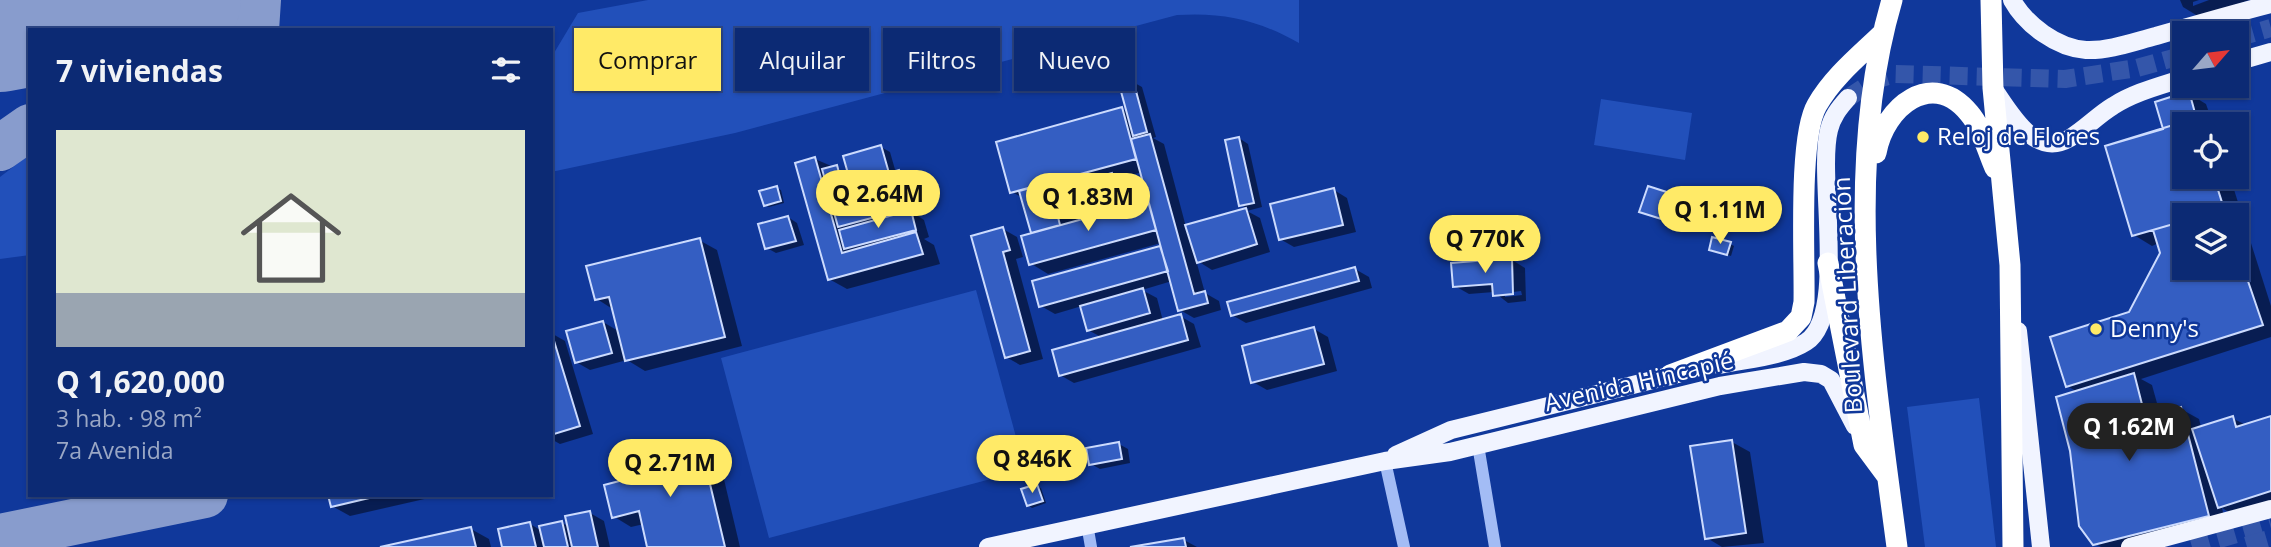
<!DOCTYPE html>
<html lang="es">
<head>
<meta charset="utf-8">
<style>
	:root { --surface:#0c2a74; --page:#1a367c; --text:#f1f3f6; --muted:#9aa7c5; --line:#2c4686; --accent:#ffea67 }
	body { margin:0; font-family:"Open Sans",sans-serif; background:var(--page); color:var(--text); height:100vh; display:flex; flex-direction:column; font-size:26px; white-space:nowrap }
	* { box-sizing:border-box; margin:0 }
	p { font-size:23px; color:var(--muted) }
	.icon { flex:none; width:38px; height:38px; fill:none; stroke:currentColor; stroke-width:2; stroke-linecap:round; stroke-linejoin:round }
	.map { position:relative; flex:1; overflow:hidden }
	.side { position:absolute; left:28px; top:28px; width:525px; height:469px; display:flex; flex-direction:column; background:var(--surface); border-radius:0px; box-shadow:0 2px 5px #0004,0 0 0 2px var(--line) }
	.side>* { flex:none }
	.banner { position:absolute; left:574px; top:28px; width:665px; height:63px; display:flex; gap:14px }
	.needle { width:46px; rotate:62deg }
	.fabs { position:absolute; left:2172px; top:21px; display:grid; gap:14px }
	.fabs a { display:grid; place-items:center; width:77px; height:77px; border-radius:0px; background:var(--surface); box-shadow:0 2px 5px #0004,0 0 0 2px var(--line); font-size:35px }
	.price { position:absolute; translate:-50% -60px; padding:0 16px; border-radius:24px; background:var(--accent); color:#111; font-size:23px; line-height:46px; filter:drop-shadow(0 2px 4px #0008) }
	.price::after { content:''; position:absolute; left:50%; top:42px; width:21px; height:16px; margin-left:-10px; background:inherit; clip-path:polygon(0 0,100% 0,50% 100%) }
	.price.active { background:#222; color:#fff }
	ul { padding:0; list-style:none }
	li { display:grid; align-content:center; gap:14px; height:371px; padding:0 28px }
	li+li { border-top:2px solid var(--line) }
	li span { display:grid; place-items:center; height:217px; border-radius:0px; color:#555 }
	li>.icon { margin-inline-start:auto }
	span .icon { width:126px; height:126px; fill:#fffc; stroke-width:1 }
	li b { font-size:30px }
	h2 { display:flex; justify-content:space-between; align-items:center; height:84px; padding:0 28px; font-size:30px }
	.tag { padding:0 24px; border-radius:0px; background:var(--surface); box-shadow:0 2px 5px #0004,0 0 0 2px var(--line); font-size:24px; line-height:63px }
	.tag.active { background:var(--accent); color:#111 }
	.map>svg:first-child { display:block }
</style>
</head>
<body>
<div class="map">
<svg width="2271" height="547" viewBox="0 0 2271 547">
	<rect width="100%" height="100%" fill="#10389b"/>
	<path fill="#2250ba" d="M 648,0 L 1299,0 L 1299,43 C 1258,20 1224,12 1177,15 L 735,133 L 551,172 L 551,58 L 578,13 Z
		M 1601,99 L 1692,113 L 1685,160 L 1594,145 Z
		M 30,154 L 30,255 L 0,259 L 0,177 Z
		M 976,290 L 1025,470 L 769,538 L 721,358 Z
		M 1979,398 L 1996,547 L 1925,547 L 1907,407 Z"/>
	<path fill="#0007" fill-rule="evenodd" d="M 2180,0 L 2199,0 L 2193,2 L 2193,6 L 2209,0 L 2249,0 L 2201,18 L 2183,7 Z
		M 1133,82 L 1142,87 L 1156,137 L 1153,138 L 1164,144 L 1186,227 L 1249,209 L 1241,205 L 1239,138 L 1248,144 L 1262,207 L 1247,211 L 1260,218 L 1270,252 L 1212,270 L 1196,260 L 1205,293 L 1219,301 L 1221,310 L 1194,318 L 1180,310 L 1172,281 L 1142,290 L 1157,298 L 1163,321 L 1180,316 L 1194,324 L 1201,347 L 1074,383 L 1060,375 L 1103,338 L 1088,330 L 1082,306 L 1055,314 L 1041,306 L 1034,282 L 1163,247 L 1161,243 L 1048,274 L 1030,263 L 1035,234 L 1032,232 L 1023,198 L 1012,192 L 1122,109 L 1129,113 ZM 1142,172 L 1144,180 L 1138,198 L 1147,203 L 1132,207 L 1126,183 L 1118,179 Z
		M 2188,93 L 2206,104 L 2213,124 L 2184,124 L 2184,177 L 2230,177 L 2271,306 L 2271,337 L 2141,379 L 2152,385 L 2160,414 L 2181,409 L 2199,419 L 2201,427 L 2232,418 L 2246,425 L 2271,417 L 2271,507 L 2237,517 L 2222,508 L 2226,525 L 2140,547 L 2101,547 L 2094,543 L 2078,392 L 2067,386 L 2130,313 L 2162,253 L 2159,243 L 2152,246 L 2134,235 L 2165,130 ZM 2184,215 L 2236,215 L 2236,268 L 2184,268 Z
		M 881,147 L 890,152 L 896,173 L 913,180 L 922,215 L 918,216 L 924,220 L 929,237 L 924,239 L 934,245 L 940,264 L 847,289 L 829,279 L 815,159 L 850,174 ZM 853,183 L 861,188 L 870,186 L 874,202 L 859,206 Z
		M 776,188 L 781,190 L 784,203 L 769,207 L 765,205 Z
		M 1334,190 L 1347,198 L 1356,232 L 1294,247 L 1280,239 Z
		M 1678,198 L 1687,203 L 1680,226 L 1641,212 Z
		M 788,217 L 797,223 L 804,245 L 776,253 L 767,248 Z
		M 1003,229 L 1017,237 L 1023,257 L 1016,259 L 1043,359 L 1020,365 L 1006,357 L 973,237 Z
		M 699,240 L 717,250 L 742,346 L 645,371 L 627,360 L 590,370 L 576,362 L 603,322 L 620,332 L 614,310 L 597,299 Z
		M 1730,244 L 1734,246 L 1731,256 L 1715,251 Z
		M 1512,260 L 1525,268 L 1526,301 L 1508,303 L 1494,292 L 1469,294 L 1455,286 ZM 1521,291 L 1522,295 L 1505,297 L 1505,293 Z
		M 1355,269 L 1369,277 L 1372,288 L 1246,323 L 1232,315 Z
		M 1314,329 L 1328,337 L 1337,371 L 1267,390 L 1253,382 Z
		M 551,333 L 565,341 L 593,434 L 560,444 L 551,439 Z
		M 1732,442 L 1750,452 L 1764,543 L 1722,547 L 1707,538 Z
		M 700,444 L 718,454 L 740,547 L 649,547 L 644,524 L 631,527 L 613,516 L 634,480 Z
		M 1119,444 L 1128,449 L 1130,463 L 1100,469 L 1091,464 Z
		M 1036,486 L 1041,488 L 1046,503 L 1032,508 L 1028,505 Z
		M 330,495 L 442,495 L 350,516 L 332,506 Z
		M 590,513 L 604,521 L 610,547 L 504,547 L 530,524 L 542,531 L 562,523 L 570,527 Z
		M 471,529 L 489,539 L 491,547 L 388,547 Z
		M 1184,540 L 1197,547 L 1141,547 Z"/>
	<g fill="none" stroke-linecap="round" stroke-linejoin="round">
		<path stroke="#889ccd" stroke-width="46" d="M 171,30 L 215,0
			M 256,30 L 258,0
			M 0,148 L 30,127
			M 0,537 L 205,495"/>
		<path stroke="#889ccd" stroke-width="116" d="M 0,34 L 183,0"/>
	</g>
	<path fill="#345ec2" stroke="#ccdbfe" stroke-width="2" d="M 1133,80 L 1147,132 L 1133,136 L 1119,84 Z
		M 2189,91 L 2198,124 L 2184,124 L 2184,177 L 2214,177 L 2226,215 L 2184,215 L 2184,268 L 2236,268 L 2236,246 L 2263,325 L 2066,387 L 2050,337 L 2129,312 L 2160,253 L 2153,230 L 2132,236 L 2105,146 L 2163,129 L 2155,102 Z
		M 1122,107 L 1136,159 L 1010,193 L 996,142 Z
		M 2196,118 L 2198,124 L 2184,124 L 2184,177 L 2214,177 L 2224,209 L 2203,215 L 2184,215 L 2184,221 L 2132,236 L 2105,146 Z
		M 1150,134 L 1194,294 L 1205,291 L 1208,303 L 1178,311 L 1147,196 L 1136,199 L 1131,181 L 1142,179 L 1131,139 Z
		M 1239,137 L 1254,203 L 1239,206 L 1225,140 Z
		M 881,145 L 889,173 L 851,184 L 843,156 Z
		M 815,157 L 842,253 L 916,232 L 923,254 L 828,280 L 795,163 Z
		M 837,165 L 848,207 L 872,200 L 866,180 L 899,170 L 909,208 L 838,227 L 822,169 Z
		M 1112,173 L 1120,201 L 1058,217 L 1060,225 L 1031,233 L 1019,191 L 1049,183 L 1051,190 Z
		M 777,186 L 781,201 L 764,206 L 759,191 Z
		M 1648,186 L 1679,196 L 1671,222 L 1639,212 Z
		M 1334,188 L 1343,225 L 1279,240 L 1270,204 Z
		M 1148,201 L 1156,230 L 1029,265 L 1021,236 Z
		M 1246,208 L 1257,244 L 1197,263 L 1185,225 Z
		M 911,210 L 916,230 L 844,249 L 839,230 Z
		M 788,216 L 796,241 L 765,249 L 758,224 Z
		M 1003,227 L 1010,250 L 1003,252 L 1030,351 L 1005,358 L 971,236 Z
		M 1712,237 L 1731,242 L 1727,255 L 1709,250 Z
		M 700,238 L 725,337 L 625,361 L 609,297 L 595,300 L 586,266 Z
		M 1160,246 L 1168,271 L 1039,307 L 1032,281 Z
		M 1512,258 L 1513,294 L 1493,296 L 1492,284 L 1453,287 L 1451,263 Z
		M 1355,267 L 1359,281 L 1231,316 L 1227,302 Z
		M 1143,288 L 1150,313 L 1087,331 L 1080,306 Z
		M 1181,314 L 1188,340 L 1059,376 L 1052,350 Z
		M 603,321 L 612,353 L 575,363 L 566,331 Z
		M 1314,327 L 1324,364 L 1251,383 L 1242,346 Z
		M 551,331 L 580,426 L 551,435 Z
		M 2134,373 L 2145,416 L 2181,407 L 2209,516 L 2093,545 L 2079,526 L 2070,451 L 2056,397 Z
		M 2233,416 L 2236,427 L 2271,416 L 2271,491 L 2218,508 L 2192,429 Z
		M 1732,440 L 1746,533 L 1705,539 L 1690,446 Z
		M 700,442 L 725,547 L 647,547 L 639,511 L 612,518 L 604,485 L 631,478 L 627,459 Z
		M 1119,442 L 1122,459 L 1089,465 L 1086,448 Z
		M 1037,484 L 1043,501 L 1027,506 L 1021,489 Z
		M 328,495 L 382,495 L 331,507 Z
		M 590,511 L 598,547 L 572,547 L 565,516 Z
		M 562,521 L 568,547 L 544,547 L 539,526 Z
		M 530,522 L 536,547 L 502,547 L 498,529 Z
		M 471,527 L 476,547 L 380,547 Z
		M 1184,538 L 1186,547 L 1130,547 Z"/>
	<g fill="none" stroke-linecap="round" stroke-linejoin="round">
		<path stroke="#3456aa" stroke-width="18" stroke-dasharray="18 9" stroke-linecap="butt" d="M 2236,38 L 2271,28
			M 1848,98 L 1875,80 L 1895,74 L 2065,79 L 2137,68 L 2184,55
			M 2192,547 L 2271,524"/>
		<path stroke="#3456aa" stroke-width="21" stroke-dasharray="21 10" stroke-linecap="butt" d="M 2247,547 L 2271,540"/>
		<path stroke="#a3bcf5" stroke-width="12" d="M 1478,445 L 1495,547
			M 1385,461 L 1404,547
			M 1087,524 L 1091,547"/>
		<path stroke="#f1f4ff" stroke-width="18" d="M 2012,0 C 2026,25 2057,48 2086,50 C 2109,51 2133,42 2156,36 C 2194,25 2232,14 2271,4
			M 2236,62 L 2271,52
			M 1993,88 C 2010,112 2034,159 2070,138 C 2085,129 2098,115 2113,106 C 2135,92 2160,86 2184,78
			M 2018,331 L 2041,547
			M 1719,365 C 1745,359 1783,357 1806,342 C 1848,315 1817,177 1829,130 C 1832,117 1839,108 1848,98
			M 1396,455 L 1451,430 L 1681,373
			M 988,547 L 1385,461 L 1450,452 L 1720,386 L 1804,372 L 1821,374 L 1831,380 L 1855,426
			M 2130,547 L 2271,509"/>
		<path stroke="#fff" stroke-width="21" d="M 1892,0 C 1841,173 1874,371 1897,547
			M 1991,0 L 1993,88 L 2010,265 L 2013,547
			M 1876,153 C 1884,107 1932,68 1969,113 C 1982,128 1987,150 1995,168
			M 1828,263 L 1864,445 L 1887,476
			M 1670,375 L 1788,331 L 1801,317 L 1804,302 C 1805,259 1798,137 1817,105 C 1833,77 1859,56 1882,34"/>
	</g>
	<g fill="#ffea67" stroke="#10389b" stroke-width="2.5">
		<circle cx="1923" cy="137" r="7"/>
		<circle cx="2096" cy="329" r="7"/>
	</g>
	<g text-anchor="middle" stroke-width="5" stroke-linejoin="round" paint-order="stroke">
		<g font-size="24" fill="#fff" stroke="#10389b" text-anchor="start">
			<text x="1937" y="145">Reloj de Flores</text>
			<text x="2110" y="337">Denny's</text>
		</g>
		<g font-size="24" fill="#fff" stroke="#10389b">
			<text transform="translate(1848 295) rotate(-93)" y="8">Boulevard Liberación</text>
			<text transform="translate(1639 382) rotate(-13)" y="8">Avenida Hincapié</text>
		</g>
	</g>
</svg>
<div class="fabs">
<a><svg class="needle" viewBox="-14 -14 28 28"><path d="M0-13l5 13h-10z" fill="#e53935"/><path d="M0 13l5-13h-10z" fill="#9aa7c5"/></svg></a>
<a><svg class="icon" aria-label="locate" viewBox="0 0 24 24"><circle cx="12" cy="12" r="6"/><path d="M12 2v4M12 18v4M2 12h4M18 12h4"/></svg></a>
<a><svg class="icon" aria-label="layers" viewBox="0 0 24 24"><path d="M12 4l9 5-9 5-9-5zM3 14l9 5 9-5"/></svg></a>
</div>
<b class="price" style="left:878px;top:230px">Q 2.64M</b>
<b class="price" style="left:1088px;top:233px">Q 1.83M</b>
<b class="price" style="left:1720px;top:246px">Q 1.11M</b>
<b class="price" style="left:1485px;top:275px">Q 770K</b>
<b class="price active" style="left:2129px;top:463px">Q 1.62M</b>
<b class="price" style="left:1032px;top:495px">Q 846K</b>
<b class="price" style="left:670px;top:499px">Q 2.71M</b>
<div class="banner">
<a class="tag active">Comprar</a>
<a class="tag">Alquilar</a>
<a class="tag">Filtros</a>
<a class="tag">Nuevo</a>
</div>
<section class="side">
<h2>7 viviendas<svg class="icon" aria-label="filters" viewBox="0 0 24 24"><path d="M4 7h16M4 17h16"/><circle cx="9" cy="7" r="2"/><circle cx="15" cy="17" r="2"/></svg></h2>
<ul>
<li><span style="background:linear-gradient(#dfe7d0 75%,#9aa5b1 0)"><svg class="icon" aria-label="home" viewBox="0 0 24 24"><path d="M3 11l9-7 9 7M6 9v11h12V9"/></svg></span><div><b>Q 1,620,000</b><p>3 hab. · 98 m²</p><p>7a Avenida</p></div></li>
</ul>
</section>
</div>
</body>
</html>
